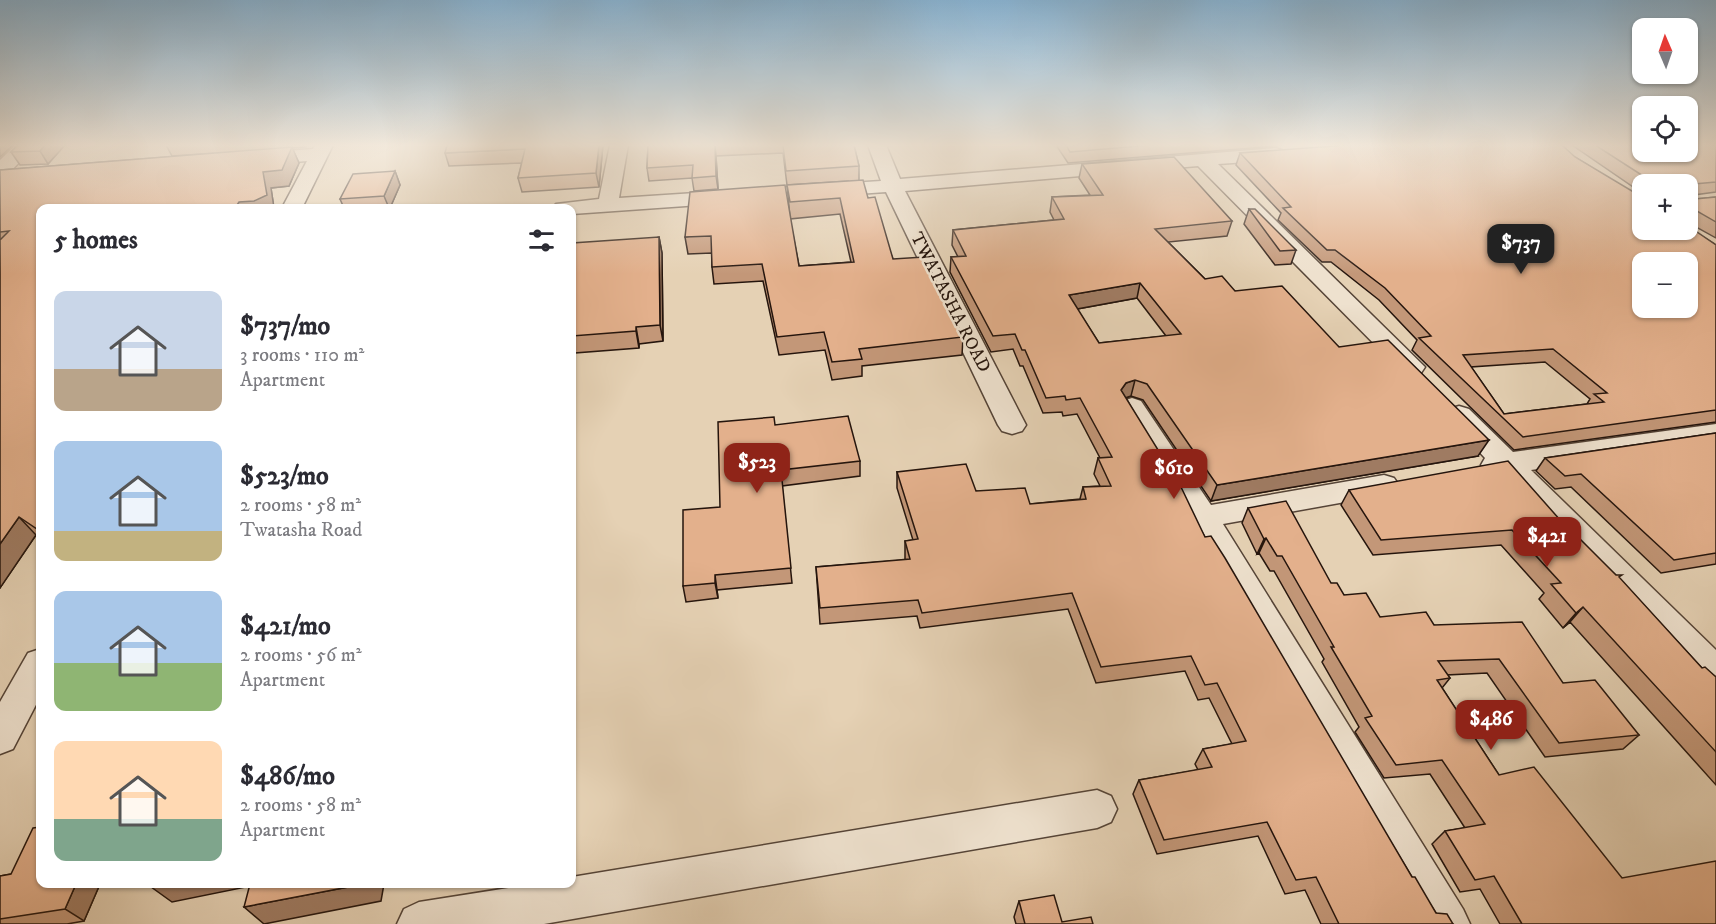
<!DOCTYPE html>
<html lang="en">
<head>
<meta charset="utf-8">
<style>
	:root { --surface:#fff; --page:#f7f7f7; --text:#2b2b33; --muted:#7c7c81; --accent:#8f2418 }
	body { margin:0; font-family:"IM FELL DW Pica",serif; background:var(--page); color:var(--text); height:100vh; display:flex; flex-direction:column; font-size:22px; white-space:nowrap }
	* { box-sizing:border-box; margin:0 }
	p { font-size:20px; color:var(--muted) }
	.icon { flex:none; width:33px; height:33px; fill:none; stroke:currentColor; stroke-width:2; stroke-linecap:round; stroke-linejoin:round }
	.map { position:relative; flex:1; overflow:hidden }
	.details { position:absolute; left:36px; top:204px; width:540px; height:684px; display:flex; flex-direction:column; background:var(--surface); border-radius:12px; box-shadow:0 2px 4px #0004 }
	.details>* { flex:none }
	.needle { width:39px; rotate:358deg }
	.tools { position:absolute; left:1632px; top:18px; display:grid; gap:12px }
	.tools a { display:grid; place-items:center; width:66px; height:66px; border-radius:12px; background:var(--surface); box-shadow:0 2px 4px #0004; font-size:30px }
	.price { position:absolute; translate:-50% -51px; padding:0 14px; border-radius:12px; background:var(--accent); color:#fff; font-size:20px; line-height:39px; filter:drop-shadow(0 2px 3px #0008) }
	.price::after { content:''; position:absolute; left:50%; top:36px; width:18px; height:14px; margin-left:-9px; background:inherit; clip-path:polygon(0 0,100% 0,50% 100%) }
	.price.current { background:#222; color:#fff }
	ul { padding:0; list-style:none }
	li { display:flex; align-items:center; gap:18px; height:150px; padding:0 18px }
	li span { display:grid; place-items:center; flex:none; width:168px; height:120px; border-radius:12px; color:#555 }
	li>.icon { margin-inline-start:auto }
	span .icon { width:72px; height:72px; fill:#fffc; stroke-width:1 }
	li b { font-size:26px }
	h2 { display:flex; justify-content:space-between; align-items:center; height:72px; padding:0 18px; font-size:26px }
	.map>svg:first-child { display:block }
</style>
</head>
<body>
<div class="map">
<svg width="1716" height="924" viewBox="0 0 1716 924">
	<rect width="100%" height="100%" fill="#e5d1b4"/>
	<filter id="stains"><feTurbulence type="fractalNoise" baseFrequency=".00333" numOctaves="4"/><feColorMatrix values="0 0 0 0 .2 0 0 0 0 .09 0 0 0 0 .02 0 0 0 .5 -.17"/></filter>
	<radialGradient id="worn" r=".72"><stop offset=".6" stop-color="#630" stop-opacity="0"/><stop offset="1" stop-color="#630" stop-opacity=".3"/></radialGradient>
	<g fill="none" stroke-linecap="round" stroke-linejoin="round">
		<g stroke="#554437" stroke-width="3">
			<path id="street" d="M 16,145 L 36,145 L 7,175 L 0,177 L 0,160 Z
				M 315,145 L 333,145 L 302,208 L 282,208 L 307,161 L 257,165 L 250,163 L 248,159 L 250,155 L 257,153 L 313,149 Z
				M 610,145 L 628,145 L 619,198 L 881,181 L 868,145 L 886,145 L 900,179 L 1275,148 L 1282,150 L 1284,154 L 1282,158 L 1275,160 L 1218,164 L 1425,367 L 1421,373 L 1412,375 L 1403,373 L 1198,166 L 905,191 L 1026,425 L 1022,431 L 1012,434 L 1002,431 L 998,425 L 886,192 L 572,214 L 572,208 L 553,208 L 556,204 L 599,199 Z
				M 1132,398 L 1141,401 L 1211,505 L 1384,475 L 1394,478 L 1399,485 L 1394,492 L 1384,495 L 1223,524 L 1463,909 L 1470,924 L 1424,924 L 1192,525 L 1119,407 L 1123,401 Z
				M 1459,406 L 1469,409 L 1513,452 L 1716,424 L 1716,442 L 1531,470 L 1716,650 L 1716,688 L 1704,684 L 1501,474 L 1485,472 L 1481,465 L 1485,458 L 1445,415 L 1449,409 Z
				M 40,649 L 40,697 L 13,749 L 0,754 L 0,702 L 28,653 Z
				M 1097,790 L 1111,796 L 1117,809 L 1111,822 L 1097,828 L 544,924 L 397,924 L 404,909 L 419,902 L 533,884 L 572,884 L 572,877 Z"/>
		</g>
		<use href="#street" fill="#eee1ce" fill-rule="evenodd"/>
	</g>
	<path fill="#c39778" stroke="#25150d" stroke-width="1.5" fill-rule="evenodd" d="M 18,145 L 65,145 L 48,164 L 20,165 L 11,152 Z
		M 166,145 L 307,145 L 306,147 L 292,148 L 299,163 L 289,186 L 271,188 L 274,208 L 40,208 L 40,538 L 36,535 L 0,588 L 0,170 L 218,153 L 172,156 Z
		M 603,145 L 599,187 L 522,192 L 518,178 L 522,163 L 449,166 L 445,153 Z
		M 648,145 L 854,145 L 859,166 L 859,180 L 868,198 L 893,259 L 963,337 L 962,355 L 862,366 L 862,376 L 832,380 L 825,350 L 779,355 L 763,281 L 714,284 L 712,267 L 712,253 L 688,254 L 685,237 L 790,218 L 787,185 L 849,181 L 787,185 L 783,153 L 716,156 L 718,189 L 694,191 L 692,178 L 649,181 L 647,168 ZM 840,214 L 851,262 L 799,266 L 790,219 Z
		M 1056,145 L 1286,145 L 1068,163 Z
		M 1572,145 L 1716,145 L 1716,192 L 1694,195 L 1695,199 L 1716,197 L 1716,238 L 1689,223 L 1688,225 L 1688,184 L 1642,184 L 1642,193 Z
		M 1240,153 L 1575,157 L 1716,245 L 1716,422 L 1514,450 L 1412,350 L 1417,340 L 1379,300 L 1331,262 L 1322,262 L 1278,220 L 1281,213 L 1236,165 ZM 1545,362 L 1590,399 L 1587,404 L 1504,414 L 1471,367 Z
		M 1082,164 L 1232,221 L 1227,236 L 1168,242 L 1205,279 L 1235,291 L 1339,347 L 1478,456 L 1211,501 L 1143,400 L 1131,396 L 1126,398 L 1205,537 L 1412,877 L 1436,913 L 1453,924 L 1321,924 L 1305,890 L 1285,894 L 1258,836 L 1157,854 L 1133,794 L 1139,780 L 1198,770 L 1195,764 L 1203,749 L 1232,744 L 1209,698 L 1198,700 L 1185,671 L 1096,683 L 1068,609 L 920,628 L 917,616 L 820,624 L 816,567 L 905,560 L 905,541 L 913,540 L 897,488 L 897,472 L 1030,504 L 1080,499 L 1083,487 L 1100,486 L 1094,474 L 1098,458 L 1100,458 L 1077,414 L 1063,416 L 1062,412 L 1043,413 L 1023,366 L 1020,366 L 1013,349 L 991,352 L 950,272 L 951,257 L 958,257 L 952,245 L 953,230 L 1054,220 L 1050,212 L 1052,197 L 1090,195 L 1079,178 ZM 1137,298 L 1166,336 L 1099,343 L 1077,309 Z
		M 395,171 L 400,185 L 390,208 L 344,208 L 340,199 Z
		M 1249,209 L 1296,250 L 1291,264 L 1275,265 L 1244,224 Z
		M 659,237 L 662,253 L 663,341 L 639,344 L 639,348 L 575,353 L 572,389 L 572,266 Z
		M 775,425 L 860,461 L 860,476 L 782,486 L 792,583 L 717,590 L 718,598 L 686,602 L 683,586 L 720,507 Z
		M 1716,433 L 1716,564 L 1661,573 L 1571,487 L 1555,489 L 1536,471 L 1545,458 Z
		M 1349,490 L 1576,538 L 1619,578 L 1702,668 L 1716,677 L 1716,785 L 1570,622 L 1563,628 L 1539,599 L 1544,593 L 1501,545 L 1373,555 L 1341,505 Z
		M 1248,508 L 1344,595 L 1380,617 L 1434,625 L 1563,683 L 1639,735 L 1623,749 L 1545,757 L 1487,673 L 1447,675 L 1450,678 L 1442,688 L 1499,775 L 1622,878 L 1716,924 L 1500,924 L 1480,889 L 1460,892 L 1432,844 L 1445,831 L 1465,828 L 1430,774 L 1384,778 L 1355,732 L 1359,727 L 1322,662 L 1324,659 L 1274,571 L 1270,571 L 1259,553 L 1257,554 L 1242,523 Z
		M 11,874 L 40,884 L 100,884 L 84,921 L 67,924 L 0,924 L 0,876 Z
		M 1019,901 L 1062,922 L 1093,924 L 1016,924 L 1014,917 Z"/>
	<path fill="#9f7b62" stroke="#25150d" stroke-width="1.5" d="M 0,145 L 13,145 L 0,157 Z
		M 45,145 L 65,145 L 48,164 L 40,151 Z
		M 599,145 L 603,145 L 599,187 L 596,173 Z
		M 715,145 L 716,156 L 718,189 L 716,176 Z
		M 292,147 L 299,163 L 289,186 L 271,188 L 274,208 L 235,208 L 239,202 L 263,172 Z
		M 395,171 L 400,185 L 390,208 L 389,208 L 384,196 Z
		M 659,237 L 662,253 L 663,341 L 660,325 Z
		M 1140,283 L 1137,298 L 1066,311 L 1069,295 Z
		M 636,327 L 639,344 L 639,348 L 636,331 Z
		M 572,339 L 575,353 L 572,389 Z
		M 1135,380 L 1131,396 L 1122,399 L 1121,390 L 1126,383 Z
		M 1489,440 L 1478,456 L 1211,501 L 1217,485 Z
		M 19,517 L 36,535 L 0,588 L 0,544 Z
		M 1266,538 L 1259,553 L 1257,554 L 1264,539 Z
		M 715,575 L 717,590 L 718,598 L 715,583 Z
		M 1583,607 L 1570,622 L 1563,628 L 1576,613 Z
		M 76,884 L 100,884 L 84,921 L 65,909 Z
		M 147,884 L 251,884 L 251,886 L 172,902 Z
		M 364,884 L 384,884 L 381,901 L 264,924 L 244,907 Z"/>
	<path fill="#e3b08c" stroke="#25150d" stroke-width="1.5" fill-rule="evenodd" d="M 18,145 L 45,145 L 40,151 L 11,152 Z
		M 447,145 L 599,145 L 596,173 L 518,178 L 525,149 L 445,153 Z
		M 648,145 L 715,145 L 716,176 L 692,178 L 693,165 L 647,168 Z
		M 783,145 L 854,145 L 859,166 L 786,171 Z
		M 1066,145 L 1151,145 L 1070,152 Z
		M 1347,145 L 1562,145 L 1575,157 L 1642,197 L 1642,230 L 1688,230 L 1688,226 L 1716,245 L 1716,410 L 1523,437 L 1419,338 L 1431,336 L 1385,288 L 1335,250 L 1327,250 L 1283,208 L 1291,207 L 1240,153 ZM 1642,262 L 1688,262 L 1688,308 L 1642,308 ZM 1553,349 L 1607,393 L 1594,394 L 1604,402 L 1504,414 L 1463,355 Z
		M 1595,145 L 1642,145 L 1642,152 L 1688,152 L 1688,145 L 1716,145 L 1716,182 L 1694,184 L 1695,199 L 1716,197 L 1716,222 L 1697,211 L 1694,212 L 1694,216 L 1688,216 L 1688,184 L 1651,184 L 1651,181 Z
		M 292,147 L 282,170 L 263,172 L 267,195 L 254,201 L 239,202 L 235,208 L 40,208 L 40,531 L 19,517 L 0,544 L 0,240 L 9,231 L 0,232 L 0,170 Z
		M 1174,157 L 1232,221 L 1155,229 L 1205,279 L 1222,276 L 1235,291 L 1282,286 L 1339,347 L 1388,340 L 1489,440 L 1217,485 L 1147,384 L 1135,380 L 1126,383 L 1121,390 L 1181,487 L 1205,537 L 1211,536 L 1225,558 L 1412,877 L 1415,877 L 1436,913 L 1447,914 L 1453,924 L 1339,924 L 1316,877 L 1296,880 L 1267,822 L 1164,840 L 1139,780 L 1212,767 L 1203,749 L 1246,741 L 1217,683 L 1205,685 L 1191,656 L 1101,667 L 1072,593 L 922,613 L 918,600 L 820,608 L 816,567 L 910,559 L 905,541 L 918,539 L 897,472 L 966,464 L 976,491 L 1025,488 L 1030,504 L 1086,499 L 1083,487 L 1111,486 L 1098,458 L 1112,457 L 1080,398 L 1066,400 L 1065,396 L 1046,398 L 1025,350 L 1022,350 L 1015,334 L 993,336 L 951,257 L 966,256 L 953,230 L 1064,219 L 1052,197 L 1103,195 L 1082,164 ZM 1140,283 L 1181,334 L 1099,343 L 1069,295 Z
		M 395,171 L 384,196 L 340,199 L 353,174 Z
		M 863,180 L 868,198 L 875,197 L 893,259 L 924,257 L 963,337 L 859,349 L 862,359 L 832,362 L 824,332 L 777,337 L 762,264 L 712,267 L 711,236 L 685,237 L 690,192 L 785,185 L 799,266 L 854,262 L 840,198 L 790,202 L 787,185 Z
		M 1249,209 L 1255,209 L 1296,250 L 1280,251 Z
		M 659,237 L 660,325 L 636,327 L 636,331 L 572,336 L 572,266 L 573,266 L 572,243 Z
		M 848,416 L 860,461 L 781,470 L 791,568 L 715,575 L 715,583 L 683,586 L 683,510 L 720,507 L 718,422 L 774,417 L 775,425 Z
		M 1716,433 L 1716,553 L 1674,560 L 1581,474 L 1565,476 L 1545,458 Z
		M 1508,461 L 1576,538 L 1579,538 L 1616,575 L 1622,575 L 1619,577 L 1702,668 L 1705,667 L 1716,677 L 1716,752 L 1583,607 L 1576,613 L 1551,584 L 1561,583 L 1512,530 L 1381,540 L 1349,490 Z
		M 1286,501 L 1331,583 L 1337,583 L 1344,595 L 1366,593 L 1380,617 L 1426,612 L 1434,625 L 1522,622 L 1563,683 L 1595,680 L 1639,735 L 1559,743 L 1499,659 L 1438,661 L 1450,678 L 1437,680 L 1499,775 L 1534,767 L 1622,878 L 1716,861 L 1716,924 L 1522,924 L 1494,876 L 1475,880 L 1445,831 L 1485,824 L 1442,760 L 1396,765 L 1365,718 L 1372,716 L 1331,647 L 1334,647 L 1282,556 L 1277,556 L 1266,538 L 1264,539 L 1248,508 Z
		M 40,827 L 40,884 L 76,884 L 65,909 L 0,919 L 0,876 L 11,874 L 33,828 Z
		M 250,884 L 364,884 L 244,907 Z
		M 1054,895 L 1062,922 L 1091,917 L 1093,924 L 1025,924 L 1019,901 Z"/>
	<linearGradient id="sky" x2="0" y2="1"><stop stop-color="#88b4d4"/><stop offset="0.53" stop-color="#f3eadd"/><stop offset="1" stop-color="#f3eadd" stop-opacity="0"/></linearGradient>
	<rect width="1716" height="274" fill="url(#sky)"/>
	<g text-anchor="middle" stroke-width="5" stroke-linejoin="round" paint-order="stroke">
		<g font-size="18" fill="#25150d" stroke="#eee1ce">
			<text transform="translate(951 302) rotate(63)" y="6">TWATASHA ROAD</text>
		</g>
	</g>
	<rect width="100%" height="100%" filter="url(#stains)"/>
	<rect width="100%" height="100%" fill="url(#worn)"/>
</svg>
<div class="tools">
<a><svg class="needle" viewBox="-14 -14 28 28"><path d="M0-13l5 13h-10z" fill="#e53935"/><path d="M0 13l5-13h-10z" fill="#7c7c81"/></svg></a>
<a><svg class="icon" aria-label="locate" viewBox="0 0 24 24"><circle cx="12" cy="12" r="6"/><path d="M12 2v4M12 18v4M2 12h4M18 12h4"/></svg></a>
<a>+</a>
<a>−</a>
</div>
<b class="price current" style="left:1521px;top:275px">$737</b>
<b class="price" style="left:757px;top:494px">$523</b>
<b class="price" style="left:1174px;top:500px">$610</b>
<b class="price" style="left:1547px;top:568px">$421</b>
<b class="price" style="left:1491px;top:751px">$486</b>
<section class="details">
<h2>5 homes<svg class="icon" aria-label="filters" viewBox="0 0 24 24"><path d="M4 7h16M4 17h16"/><circle cx="9" cy="7" r="2"/><circle cx="15" cy="17" r="2"/></svg></h2>
<ul>
<li><span style="background:linear-gradient(#c9d6e8 65%,#b9a48a 0)"><svg class="icon" aria-label="home" viewBox="0 0 24 24"><path d="M3 11l9-7 9 7M6 9v11h12V9"/></svg></span><div><b>$737/mo</b><p>3 rooms · 110 m²</p><p>Apartment</p></div></li>
<li><span style="background:linear-gradient(#a9c7e8 75%,#c2b280 0)"><svg class="icon" aria-label="home" viewBox="0 0 24 24"><path d="M3 11l9-7 9 7M6 9v11h12V9"/></svg></span><div><b>$523/mo</b><p>2 rooms · 58 m²</p><p>Twatasha Road</p></div></li>
<li><span style="background:linear-gradient(#a9c7e8 60%,#8fb573 0)"><svg class="icon" aria-label="home" viewBox="0 0 24 24"><path d="M3 11l9-7 9 7M6 9v11h12V9"/></svg></span><div><b>$421/mo</b><p>2 rooms · 56 m²</p><p>Apartment</p></div></li>
<li><span style="background:linear-gradient(#ffd9b3 65%,#7fa58c 0)"><svg class="icon" aria-label="home" viewBox="0 0 24 24"><path d="M3 11l9-7 9 7M6 9v11h12V9"/></svg></span><div><b>$486/mo</b><p>2 rooms · 58 m²</p><p>Apartment</p></div></li>
</ul>
</section>
</div>
</body>
</html>
